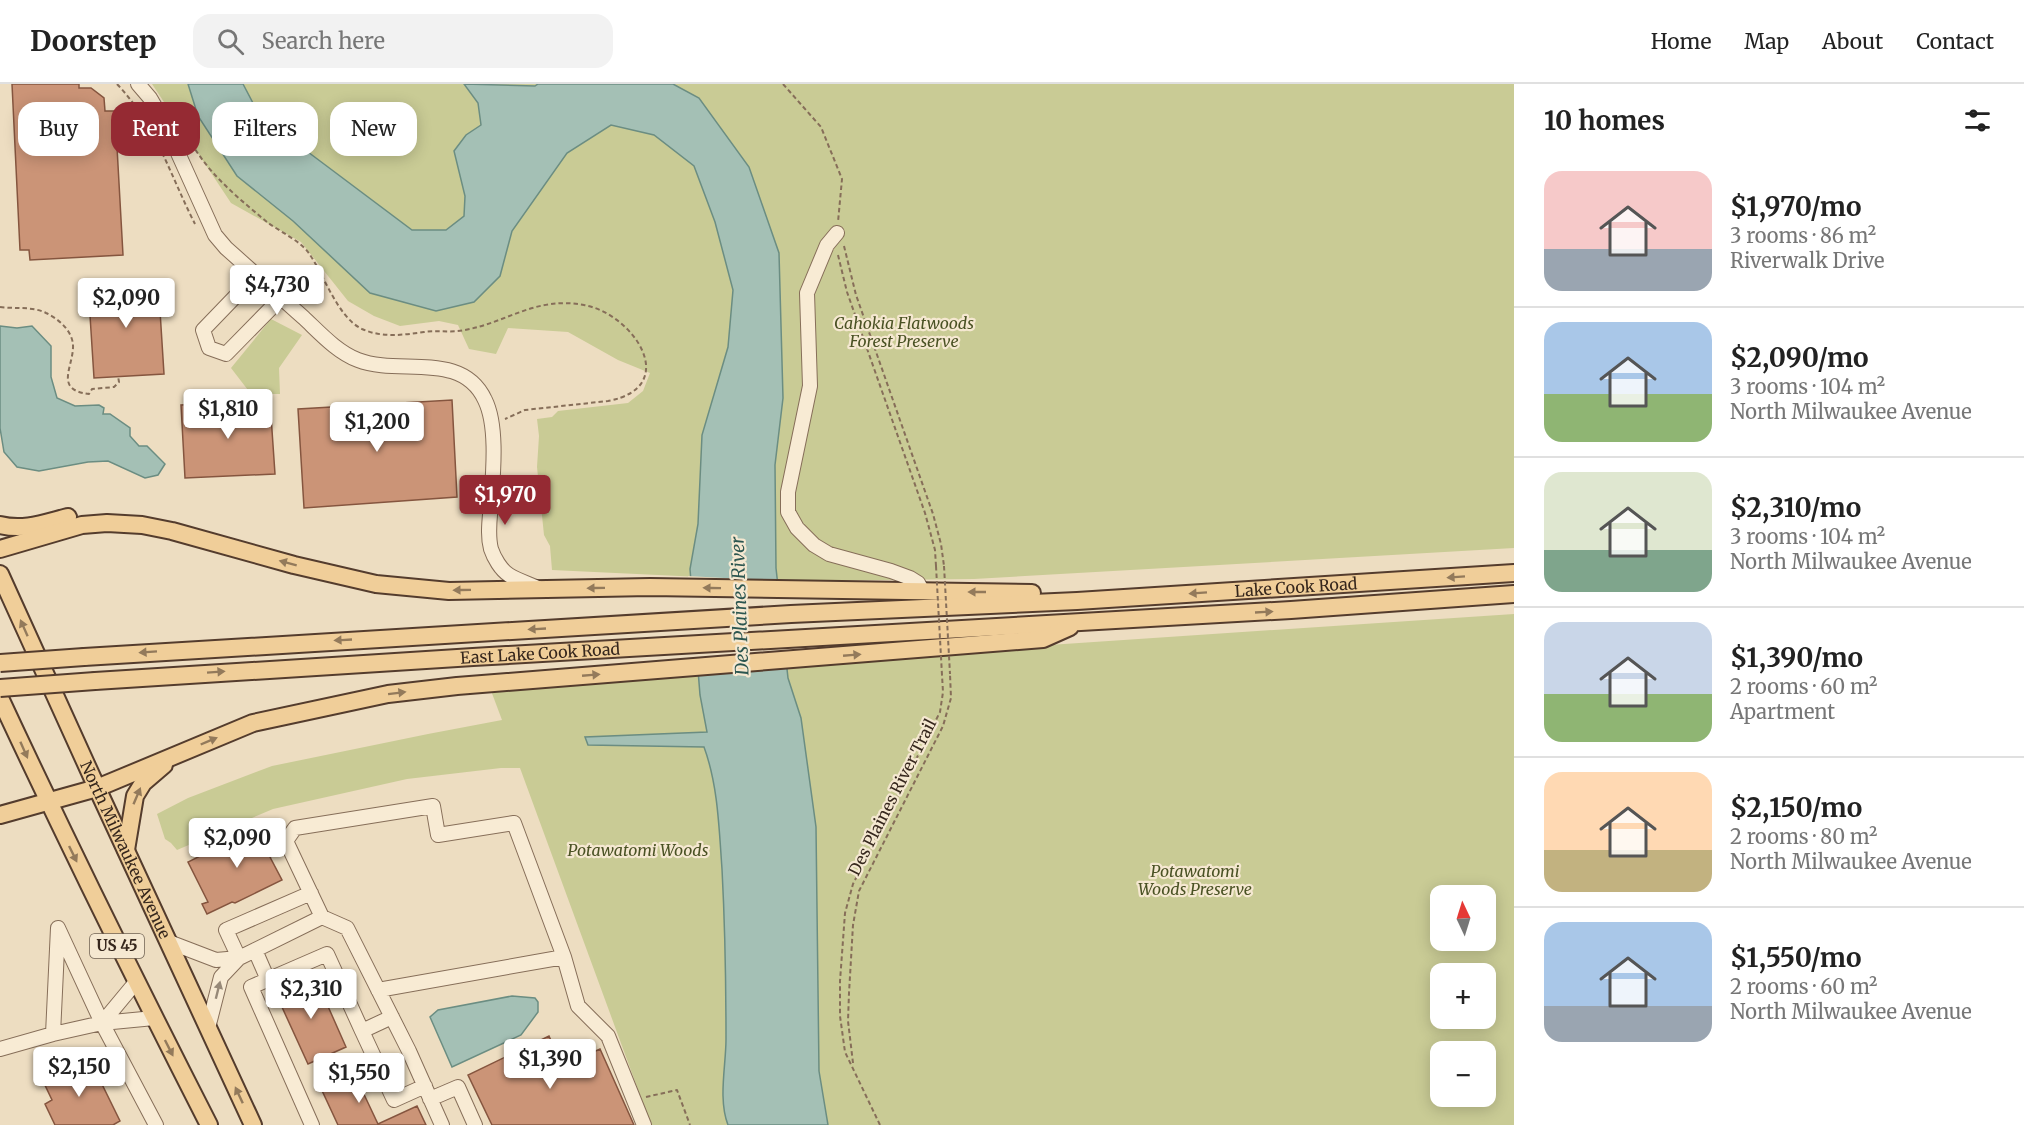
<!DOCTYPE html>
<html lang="en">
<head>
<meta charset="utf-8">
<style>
	:root { --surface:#fff; --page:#f2f2f2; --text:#222; --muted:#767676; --line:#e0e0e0; --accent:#952a33 }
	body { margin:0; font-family:Merriweather,serif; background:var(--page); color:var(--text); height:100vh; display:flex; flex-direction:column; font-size:22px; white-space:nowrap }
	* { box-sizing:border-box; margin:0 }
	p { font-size:20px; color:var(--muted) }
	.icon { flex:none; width:33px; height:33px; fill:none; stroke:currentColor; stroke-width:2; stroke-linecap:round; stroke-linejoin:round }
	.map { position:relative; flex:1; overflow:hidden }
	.drawer { display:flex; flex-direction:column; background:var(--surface); width:510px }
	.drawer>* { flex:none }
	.hud { position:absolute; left:18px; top:18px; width:570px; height:54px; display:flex; gap:12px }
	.needle { width:39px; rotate:356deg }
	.controls { position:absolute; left:1430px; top:801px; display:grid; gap:12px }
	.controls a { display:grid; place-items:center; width:66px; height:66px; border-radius:12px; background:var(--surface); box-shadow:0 3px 15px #0003; font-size:30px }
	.price { position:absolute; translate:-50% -51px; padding:0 14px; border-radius:6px; background:#fff; color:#222; font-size:20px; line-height:39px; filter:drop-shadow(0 2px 3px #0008) }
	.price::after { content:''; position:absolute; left:50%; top:36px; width:18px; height:14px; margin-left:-9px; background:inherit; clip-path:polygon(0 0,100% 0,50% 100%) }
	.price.current { background:var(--accent); color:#fff }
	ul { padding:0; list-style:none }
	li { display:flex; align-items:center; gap:18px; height:150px; padding:0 30px }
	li+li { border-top:2px solid var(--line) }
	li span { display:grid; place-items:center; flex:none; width:168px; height:120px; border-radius:18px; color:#555 }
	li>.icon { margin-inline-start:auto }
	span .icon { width:72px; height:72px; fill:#fffc; stroke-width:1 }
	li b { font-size:26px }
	h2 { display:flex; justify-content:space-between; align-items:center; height:72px; padding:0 30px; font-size:26px }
	.tag { padding:0 21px; border-radius:18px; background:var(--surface); box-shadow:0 3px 15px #0003; font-size:21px; line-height:54px }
	.tag.current { background:var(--accent); color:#fff }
	header { display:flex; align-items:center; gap:36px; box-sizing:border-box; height:84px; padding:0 30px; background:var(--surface); border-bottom:2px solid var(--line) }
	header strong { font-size:28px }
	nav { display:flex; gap:33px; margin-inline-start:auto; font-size:21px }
	.search { width:420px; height:54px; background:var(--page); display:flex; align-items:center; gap:15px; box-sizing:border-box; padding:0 21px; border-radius:18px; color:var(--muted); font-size:22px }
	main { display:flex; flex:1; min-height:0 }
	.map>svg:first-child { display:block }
</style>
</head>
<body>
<header>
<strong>Doorstep</strong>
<div class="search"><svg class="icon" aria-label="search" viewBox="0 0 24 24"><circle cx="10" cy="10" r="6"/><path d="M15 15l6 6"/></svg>Search here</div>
<nav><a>Home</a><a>Map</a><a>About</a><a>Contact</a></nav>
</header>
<main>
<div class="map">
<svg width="1514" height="1041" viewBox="0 0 1514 1041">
	<rect width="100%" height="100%" fill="#edddc1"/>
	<path fill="#c9cb95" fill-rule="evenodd" d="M 152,0 L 1514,0 L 1514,464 L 974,495 L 788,497 L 552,486 L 550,462 L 544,451 L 537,383 L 539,352 L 537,335 L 552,333 L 558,327 L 628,319 L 643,307 L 650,289 L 618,276 L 568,248 L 508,244 L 496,270 L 469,265 L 458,241 L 439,237 L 400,242 L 374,232 L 348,217 L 301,158 L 231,119 Z
		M 271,235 L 302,251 L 279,284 L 280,310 L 251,310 L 231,284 Z
		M 1514,530 L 1514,1041 L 651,1041 L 520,684 L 501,684 L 407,695 L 273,725 L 177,766 L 171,759 L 165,755 L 157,730 L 188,714 L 272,682 L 428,650 L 502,636 L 490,604 L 794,584 L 800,579 L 958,567 ZM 1440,812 L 1485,812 L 1485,856 L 1440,856 ZM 1440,890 L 1485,890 L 1485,934 L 1440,934 ZM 1440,968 L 1485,968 L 1485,1012 L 1440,1012 Z"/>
	<path fill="#a4c0b5" stroke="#6b8d82" stroke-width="1.5" d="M 188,0 L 243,0 L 253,19 L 304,65 L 412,146 L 446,146 L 464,132 L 465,112 L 454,67 L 466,51 L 481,41 L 478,19 L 464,0 L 535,2 L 538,0 L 673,0 L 699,14 L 749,83 L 779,169 L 783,314 L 775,381 L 776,484 L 788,594 L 801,634 L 816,743 L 819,987 L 828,1041 L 728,1041 C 718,1015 726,982 726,955 C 726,898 725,842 722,785 C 719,744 718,701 704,663 L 588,661 L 585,653 L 707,648 L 700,611 L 690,485 L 698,440 L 702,351 L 728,263 L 733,206 L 715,138 L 694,82 L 654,51 L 611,41 L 567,69 L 512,147 L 500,192 L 474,218 L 436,227 L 370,209 L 293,137 L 237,92 L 198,32 Z
		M 0,242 L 17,244 L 32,242 L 51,262 L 51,293 L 57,314 L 75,322 L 99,321 L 104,324 L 103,330 L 110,330 L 130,344 L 130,352 L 139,362 L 147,362 L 165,380 L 158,391 L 145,394 L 108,377 L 88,378 L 39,387 L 17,383 L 4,368 L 0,344 Z
		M 512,912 L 535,914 L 538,918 L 538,928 L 521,951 L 452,983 L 430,933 L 438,926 Z"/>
	<path fill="#edddc1" d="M 688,492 L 780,497 L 790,584 L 696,591 Z"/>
	<path fill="#cb9477" stroke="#85553f" stroke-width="1.5" d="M 12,0 L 79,0 L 79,4 L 91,4 L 104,14 L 105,27 L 115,27 L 123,171 L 30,176 L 29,166 L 20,166 Z
		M 158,195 L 164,290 L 94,294 L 88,200 Z
		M 452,316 L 457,413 L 304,424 L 298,325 Z
		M 270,317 L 275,390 L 185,394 L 181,321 Z
		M 266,739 L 280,768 L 270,773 L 282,796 L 235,819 L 232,818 L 207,830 L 202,820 L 208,818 L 188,778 Z
		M 315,893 L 346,963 L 308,980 L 276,910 Z
		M 549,952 L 562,982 L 600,965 L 634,1041 L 492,1041 L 468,991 Z
		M 75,978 L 79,986 L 92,980 L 120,1037 L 113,1041 L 55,1041 L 45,1020 L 52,1016 L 43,997 L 53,992 L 51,989 Z
		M 352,985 L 378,1040 L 417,1022 L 426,1041 L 338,1041 L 319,1000 Z"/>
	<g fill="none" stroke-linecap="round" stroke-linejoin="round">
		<g stroke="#866e59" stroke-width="16">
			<path id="minor" d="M 138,0 L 150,14 L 164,38 L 215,151 L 226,164 C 252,187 278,211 304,234 C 320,249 337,268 358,276 C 399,292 462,266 485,316 C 498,342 493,391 491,419 C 490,434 487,450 491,465 C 494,474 501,486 509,491 C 517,496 529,500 538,504
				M 837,149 L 827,161 L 807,209 L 810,302 L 788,408 L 788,428 L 797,444 L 814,461 L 829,470 L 891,487 L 910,494 L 918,499 L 923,508
				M 256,191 L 203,246 L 209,264 L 226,270 L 281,214
				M 169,858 L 216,876 L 239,874
				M 255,866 L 268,896
				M 239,874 L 226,846 L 311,809
				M 136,898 L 102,939 L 154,934
				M 378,906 L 564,873
				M 208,944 L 221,893 L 239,874 L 322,833
				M 362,947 L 394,1016 L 425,1002
				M 53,950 L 58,844 L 102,939
				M 0,965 L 53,950 L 102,939 L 156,1041
				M 430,1015 L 458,1003 L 475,1041
				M 312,1041 L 251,903 L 327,870 L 362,947 L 392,933
				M 442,1041 L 409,967 L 347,844 L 322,833 L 286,757 L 295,744 L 433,722 L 438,751 L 514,739 L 564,873 L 578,922 L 608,952 L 644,1041"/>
		</g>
		<g stroke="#543c2d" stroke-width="20">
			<g id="major">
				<path d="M 0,441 C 24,447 44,439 68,433"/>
				<path d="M 0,465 L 82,441 L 107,439 L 142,441 L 172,447 L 294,481 L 376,500 L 449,507 L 650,503 L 1032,509"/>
				<path id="s1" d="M 0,490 L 97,704 L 253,1041"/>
				<path id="s2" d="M 84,573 L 791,530 L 1077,517 L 1514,489"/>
				<path id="s3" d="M 95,597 L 473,573 L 1291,526 L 1514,510"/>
				<path d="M 0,614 C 67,758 137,900 209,1041"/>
				<path d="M 0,731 L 97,704 L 253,639 L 388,610 L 457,602 L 1043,555 L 1070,543"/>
				<path d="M 126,766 L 135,712 L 143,699 L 164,681"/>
			</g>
		</g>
		<path stroke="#866e59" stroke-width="2" stroke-dasharray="4.5 3" stroke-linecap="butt" d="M 117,0 C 156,41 170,91 195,140
			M 783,0 L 821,43 L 842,95 L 838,138
			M 180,40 C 187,50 192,61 199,71 C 217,97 243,118 267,138 C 279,147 300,157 308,168 C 324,190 337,233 362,245 C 382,254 403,251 424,248 C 438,246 452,249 465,246 C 508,238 536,212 584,221 C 634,230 682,303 608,317 L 525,326 L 505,335
			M 844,162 L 856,211 L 933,430 L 941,460 L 944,482
			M 838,171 L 847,208 L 925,429 L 935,466 L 936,482
			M 0,223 C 15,225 32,222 46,229 C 59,235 74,248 73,264 C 72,285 55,306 89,310 L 92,305 L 114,303 L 119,298 L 118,292
			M 853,979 L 848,937 L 849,909 L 853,841 L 859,807 L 943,642 L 951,614 L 950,590
			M 646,1013 L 677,1006 L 690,1041
			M 880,1041 L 845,968 L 840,932 L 840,897 L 845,829 L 853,800 L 940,628 L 943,608 L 942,591"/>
		<use href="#minor" stroke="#f8ebd4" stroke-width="14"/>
		<use href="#major" stroke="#f0ce99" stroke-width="16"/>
		<g stroke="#543c2d" stroke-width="20" stroke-linecap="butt">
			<path id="major-bridge" d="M 0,579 L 84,573
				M 0,604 L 95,597"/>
		</g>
		<path stroke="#866e59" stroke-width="2" stroke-dasharray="4.5 3" stroke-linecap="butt" d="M 936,482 L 942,591
			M 944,482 L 950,590"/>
		<use href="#major-bridge" stroke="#f0ce99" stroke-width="16"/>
	</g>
	<defs><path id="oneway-solid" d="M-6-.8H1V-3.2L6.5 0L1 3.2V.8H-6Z" transform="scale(1.5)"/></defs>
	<g fill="#937a5b">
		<use href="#oneway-solid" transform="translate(288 479) rotate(-165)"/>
		<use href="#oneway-solid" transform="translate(1456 493) rotate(176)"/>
		<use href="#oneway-solid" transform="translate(596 504) rotate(179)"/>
		<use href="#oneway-solid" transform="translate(712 504) rotate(-179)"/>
		<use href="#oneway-solid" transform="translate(462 506) rotate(179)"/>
		<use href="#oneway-solid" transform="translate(977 508) rotate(-180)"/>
		<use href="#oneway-solid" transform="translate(1198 509) rotate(176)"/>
		<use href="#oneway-solid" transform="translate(1264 528) rotate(-3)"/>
		<use href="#oneway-solid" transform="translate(24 544) rotate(-114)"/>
		<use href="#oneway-solid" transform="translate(537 545) rotate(177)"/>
		<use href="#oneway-solid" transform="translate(343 556) rotate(177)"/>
		<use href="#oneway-solid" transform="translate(148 568) rotate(176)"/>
		<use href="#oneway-solid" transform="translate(852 571) rotate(-5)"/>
		<use href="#oneway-solid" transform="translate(216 588) rotate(-4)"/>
		<use href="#oneway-solid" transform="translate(591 591) rotate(-5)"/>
		<use href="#oneway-solid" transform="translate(397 609) rotate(-7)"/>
		<use href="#oneway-solid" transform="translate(209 657) rotate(-23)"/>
		<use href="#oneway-solid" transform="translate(24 666) rotate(66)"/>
		<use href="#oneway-solid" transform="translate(137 712) rotate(-67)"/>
		<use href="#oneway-solid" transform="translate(73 770) rotate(64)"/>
		<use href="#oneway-solid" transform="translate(169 964) rotate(63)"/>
		<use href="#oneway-solid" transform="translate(239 1011) rotate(-115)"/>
	</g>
	<use fill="#978978" href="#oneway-solid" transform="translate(218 906) rotate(-76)"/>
	<g text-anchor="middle" stroke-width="4.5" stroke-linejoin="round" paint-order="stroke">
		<rect fill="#f5e8d1" stroke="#6f6153" stroke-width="1.5" x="90" y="850" width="54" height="24" rx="4.5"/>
		<g font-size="15" font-weight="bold" fill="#36271d">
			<text x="117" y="867">US 45</text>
		</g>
		<g font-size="16" font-style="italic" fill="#4a5224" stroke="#f5e8d1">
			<text x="904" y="245">Cahokia Flatwoods<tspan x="904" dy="18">Forest Preserve</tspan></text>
			<text x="638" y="772">Potawatomi Woods</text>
			<text x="1195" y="793">Potawatomi<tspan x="1195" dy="18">Woods Preserve</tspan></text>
		</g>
		<g font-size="16" fill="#36271d" stroke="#f5e8d1">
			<text dy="6" stroke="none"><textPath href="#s2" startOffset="1214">Lake Cook Road</textPath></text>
			<text dy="6" stroke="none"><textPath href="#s3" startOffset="446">East Lake Cook Road</textPath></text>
			<text transform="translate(892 713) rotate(-63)" y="6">Des Plaines River Trail</text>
			<text dy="6" stroke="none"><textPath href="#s1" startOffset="303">North Milwaukee Avenue</textPath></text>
		</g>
		<g font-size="18" font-style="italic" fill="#2c5650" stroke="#f5e8d1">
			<text transform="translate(740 522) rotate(-92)" y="6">Des Plaines River</text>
		</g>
	</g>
</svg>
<div class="controls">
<a><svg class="needle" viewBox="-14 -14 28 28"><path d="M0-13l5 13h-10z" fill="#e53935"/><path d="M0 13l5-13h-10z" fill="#767676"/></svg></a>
<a>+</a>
<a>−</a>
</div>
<b class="price" style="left:277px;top:232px">$4,730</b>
<b class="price" style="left:126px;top:245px">$2,090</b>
<b class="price" style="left:228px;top:356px">$1,810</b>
<b class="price" style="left:377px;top:369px">$1,200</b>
<b class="price current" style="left:505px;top:442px">$1,970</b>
<b class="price" style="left:237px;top:785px">$2,090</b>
<b class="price" style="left:311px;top:936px">$2,310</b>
<b class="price" style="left:550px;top:1006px">$1,390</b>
<b class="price" style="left:79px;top:1014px">$2,150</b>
<b class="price" style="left:359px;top:1020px">$1,550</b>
<div class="hud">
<a class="tag">Buy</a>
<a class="tag current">Rent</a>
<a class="tag">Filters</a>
<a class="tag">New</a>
</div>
</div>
<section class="drawer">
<h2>10 homes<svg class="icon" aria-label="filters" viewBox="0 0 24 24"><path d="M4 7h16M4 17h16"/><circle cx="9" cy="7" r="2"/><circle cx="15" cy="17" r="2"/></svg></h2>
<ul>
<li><span style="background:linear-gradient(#f6c9c9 65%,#9aa5b1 0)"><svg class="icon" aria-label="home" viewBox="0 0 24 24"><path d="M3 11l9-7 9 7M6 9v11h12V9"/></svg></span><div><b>$1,970/mo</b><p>3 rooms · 86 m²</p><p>Riverwalk Drive</p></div></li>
<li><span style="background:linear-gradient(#a9c7e8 60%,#8fb573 0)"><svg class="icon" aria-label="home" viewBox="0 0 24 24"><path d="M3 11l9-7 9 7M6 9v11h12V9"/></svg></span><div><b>$2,090/mo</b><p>3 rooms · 104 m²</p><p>North Milwaukee Avenue</p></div></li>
<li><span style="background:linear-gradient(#dfe7d0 65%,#7fa58c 0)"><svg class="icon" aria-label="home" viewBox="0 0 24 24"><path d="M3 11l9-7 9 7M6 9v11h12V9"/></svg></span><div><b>$2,310/mo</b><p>3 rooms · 104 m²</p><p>North Milwaukee Avenue</p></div></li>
<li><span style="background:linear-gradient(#c9d6e8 60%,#8fb573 0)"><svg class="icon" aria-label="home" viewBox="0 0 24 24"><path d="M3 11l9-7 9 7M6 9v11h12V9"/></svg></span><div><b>$1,390/mo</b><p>2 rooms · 60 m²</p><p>Apartment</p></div></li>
<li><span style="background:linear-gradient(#ffd9b3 65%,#c2b280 0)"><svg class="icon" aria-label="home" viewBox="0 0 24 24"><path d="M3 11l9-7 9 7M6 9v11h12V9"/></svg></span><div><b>$2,150/mo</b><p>2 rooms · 80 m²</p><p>North Milwaukee Avenue</p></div></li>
<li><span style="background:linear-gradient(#a9c7e8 70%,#9aa5b1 0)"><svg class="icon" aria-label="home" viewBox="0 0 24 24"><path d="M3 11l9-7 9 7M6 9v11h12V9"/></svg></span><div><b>$1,550/mo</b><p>2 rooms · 60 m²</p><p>North Milwaukee Avenue</p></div></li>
</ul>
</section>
</main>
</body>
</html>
